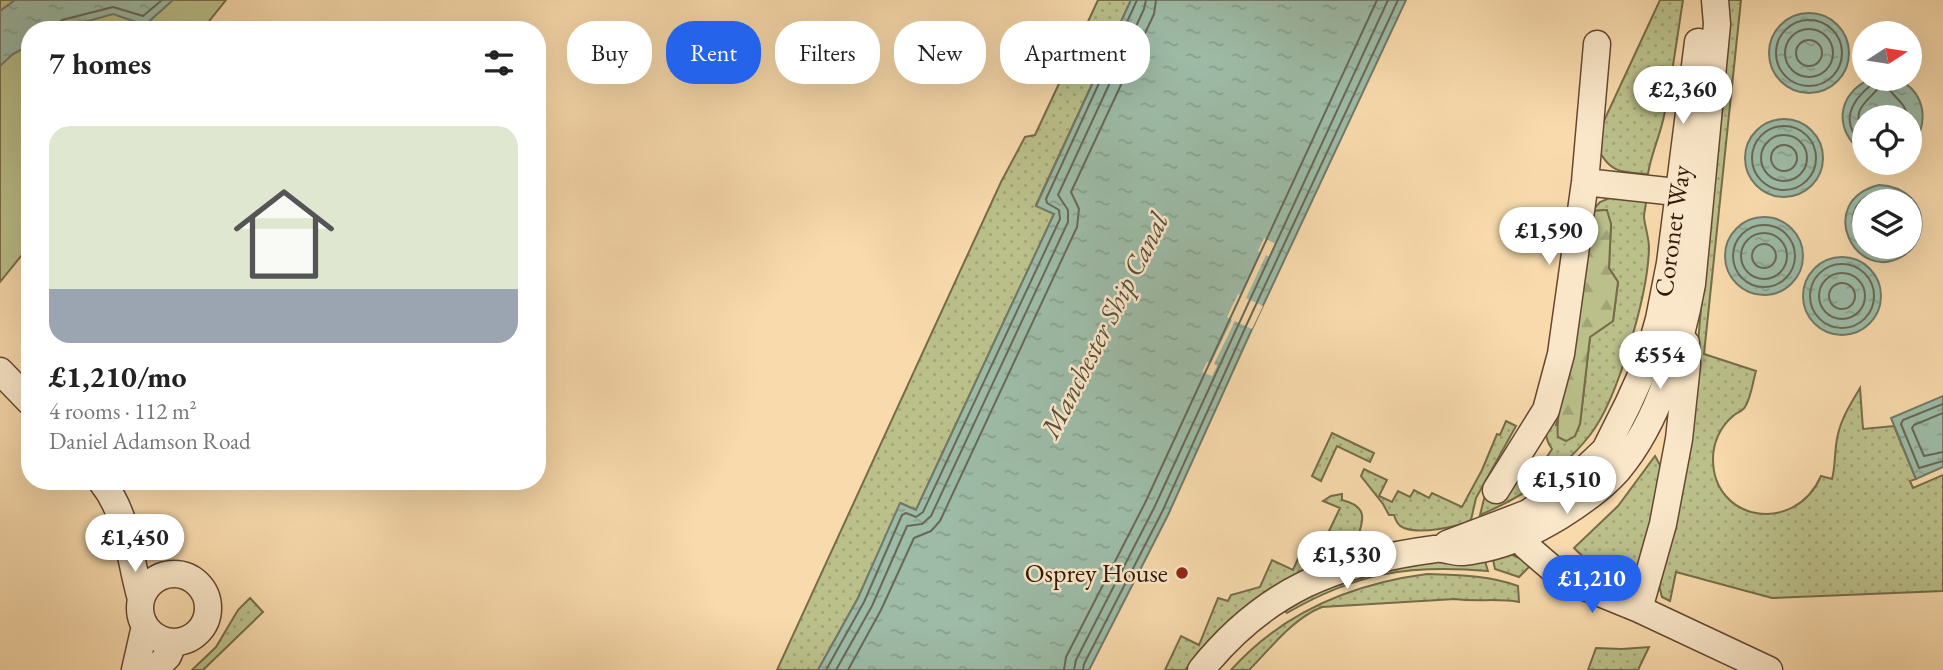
<!DOCTYPE html>
<html lang="en">
<head>
<meta charset="utf-8">
<style>
	:root { --surface:#fff; --page:#f6f6f6; --text:#222; --muted:#767676; --accent:#2563eb }
	body { margin:0; font-family:"EB Garamond",serif; background:var(--page); color:var(--text); height:100vh; display:flex; flex-direction:column; font-size:26px; white-space:nowrap }
	* { box-sizing:border-box; margin:0 }
	p { font-size:23px; color:var(--muted) }
	.icon { flex:none; width:38px; height:38px; fill:none; stroke:currentColor; stroke-width:2; stroke-linecap:round; stroke-linejoin:round }
	.map { position:relative; flex:1; overflow:hidden }
	.sheet { position:absolute; left:21px; top:21px; width:525px; height:469px; display:flex; flex-direction:column; background:var(--surface); border-radius:28px; box-shadow:0 7px 28px #0002 }
	.sheet>* { flex:none }
	.hud { position:absolute; left:567px; top:21px; width:665px; height:63px; display:flex; gap:14px }
	.needle { width:46px; rotate:78deg }
	.controls { position:absolute; left:1852px; top:21px; display:grid; gap:14px }
	.controls a { display:grid; place-items:center; width:70px; height:70px; border-radius:50%; background:var(--surface); box-shadow:0 7px 28px #0002; font-size:35px }
	.price { position:absolute; translate:-50% -60px; padding:0 16px; border-radius:24px; background:#fff; color:#222; font-size:23px; line-height:46px; filter:drop-shadow(0 2px 4px #0008) }
	.price::after { content:''; position:absolute; left:50%; top:42px; width:21px; height:16px; margin-left:-10px; background:inherit; clip-path:polygon(0 0,100% 0,50% 100%) }
	.price.selected { background:var(--accent); color:#fff }
	ul { padding:0; list-style:none }
	li { display:grid; align-content:center; gap:14px; height:371px; padding:0 28px }
	li span { display:grid; place-items:center; height:217px; border-radius:21px; color:#555 }
	li>.icon { margin-inline-start:auto }
	span .icon { width:126px; height:126px; fill:#fffc; stroke-width:1 }
	li b { font-size:30px }
	h2 { display:flex; justify-content:space-between; align-items:center; height:84px; padding:0 28px; font-size:30px }
	.chip { padding:0 24px; border-radius:28px; background:var(--surface); box-shadow:0 7px 28px #0002; font-size:24px; line-height:63px }
	.chip.selected { background:var(--accent); color:#fff }
	.map>svg:first-child { display:block }
</style>
</head>
<body>
<div class="map">
<svg width="1943" height="670" viewBox="0 0 1943 670">
	<defs>
		<pattern id="grass-dots" width="8" height="8" patternUnits="userSpaceOnUse" patternTransform="scale(1.75)"><rect width="8" height="8" fill="#bbc08b"/><path d="M2 2h.1M6 6h.1" fill="none" stroke="#a1a476" stroke-width="1.8" stroke-linecap="round"/></pattern>
		<pattern id="forest-firs" width="22" height="20" patternUnits="userSpaceOnUse" patternTransform="scale(1.75)"><rect width="22" height="20" fill="#bbc08b"/><path d="M5 1l3.5 6h-7zM16 11l3.5 6h-7z" fill="#a1a476"/></pattern>
		<pattern id="water-ripples" width="26" height="14" patternUnits="userSpaceOnUse" patternTransform="scale(1.75)"><rect width="26" height="14" fill="#9dbba7"/><path d="M2 4q2-2 4 0t4 0M15 11q2-2 4 0t4 0" fill="none" stroke="#88a08e"/></pattern>
	</defs>
	<rect width="100%" height="100%" fill="#f8daac"/>
	<filter id="stains"><feTurbulence type="fractalNoise" baseFrequency=".00286" numOctaves="4"/><feColorMatrix values="0 0 0 0 .2 0 0 0 0 .09 0 0 0 0 .02 0 0 0 .5 -.17"/></filter>
	<radialGradient id="worn" r=".72"><stop offset=".6" stop-color="#630" stop-opacity="0"/><stop offset="1" stop-color="#630" stop-opacity=".3"/></radialGradient>
	<path fill="url(#grass-dots)" stroke="#766c48" stroke-width="2" d="M 1098,0 L 1131,0 L 1036,205 L 1054,214 L 916,510 L 901,503 L 858,598 L 818,670 L 777,670 L 1001,182 L 1025,137 L 1035,135 Z
		M 1660,0 L 1683,0 C 1677,38 1672,77 1664,116 C 1660,136 1651,154 1648,174 C 1622,172 1611,174 1598,149 L 1602,125 Z
		M 1728,0 L 1741,0 L 1704,354 L 1756,371 C 1753,381 1751,398 1745,407 C 1743,411 1736,413 1733,416 C 1720,427 1713,443 1713,459 C 1713,522 1795,535 1821,476 L 1832,479 C 1836,464 1834,450 1838,434 C 1842,417 1851,403 1860,388 L 1863,429 L 1894,426 L 1916,479 L 1910,481 L 1913,488 L 1943,475 L 1943,591 L 1772,598 L 1676,572 L 1670,601 L 1662,597 L 1658,582 L 1697,354 Z
		M 1612,197 L 1646,201 C 1646,207 1644,211 1644,217 C 1645,227 1649,238 1649,248 C 1648,294 1618,399 1590,435 C 1561,472 1523,497 1480,515 L 1486,491 L 1528,461 L 1536,460 L 1543,463 L 1552,449 C 1540,432 1548,422 1558,406 L 1560,413 L 1556,425 L 1580,424 L 1590,337 L 1613,321 L 1618,282 L 1609,268 L 1611,224 L 1606,210 L 1592,211 L 1600,202 Z
		M 1506,421 L 1516,426 L 1476,498 L 1471,520 C 1456,528 1420,534 1404,528 C 1398,526 1396,521 1394,515 L 1389,515 L 1383,504 L 1361,476 L 1364,469 L 1387,480 L 1379,496 L 1392,502 L 1398,491 L 1410,497 L 1414,490 L 1429,498 L 1432,493 L 1462,507 L 1482,470 L 1497,434 L 1500,435 Z
		M 1332,433 L 1374,453 L 1370,462 L 1337,446 L 1321,481 L 1312,476 Z
		M 1655,456 L 1660,465 L 1662,478 L 1639,571 L 1631,583 C 1611,573 1590,565 1574,548 L 1618,506 Z
		M 1342,494 L 1342,500 C 1378,509 1355,531 1356,549 C 1286,572 1230,611 1185,670 L 1165,670 L 1181,636 L 1199,645 L 1218,598 L 1228,601 L 1231,595 L 1260,587 L 1272,560 L 1293,570 L 1300,554 L 1316,558 L 1340,508 L 1323,501 L 1331,496 Z
		M 1508,553 L 1532,564 L 1519,577 L 1495,569 L 1492,555 Z
		M 1483,555 L 1488,571 C 1409,564 1356,573 1287,613 L 1285,611 C 1297,604 1310,595 1323,589 C 1373,567 1430,564 1483,555 Z
		M 1427,574 C 1457,575 1489,575 1518,586 L 1519,602 C 1498,598 1477,602 1455,599 L 1322,607 C 1292,619 1271,648 1249,670 L 1231,670 C 1283,612 1351,584 1427,574 Z
		M 250,598 L 263,612 L 203,670 L 192,670 L 216,647 L 238,610 Z
		M 1649,647 L 1638,670 L 1588,670 L 1596,648 L 1622,649 Z"/>
	<path fill="url(#forest-firs)" stroke="#766c48" stroke-width="2" d="M 1607,210 L 1611,224 L 1609,268 L 1618,282 L 1613,321 L 1590,337 L 1580,424 L 1575,436 L 1566,441 L 1558,437 C 1556,426 1560,416 1558,406 L 1592,211 Z"/>
	<path fill="#bbc08b" stroke="#766c48" stroke-width="2" d="M 0,0 L 226,0 L 202,30 L 30,30 L 30,245 L 0,282 Z"/>
	<path fill="url(#water-ripples)" stroke="#727967" stroke-width="2" fill-rule="evenodd" d="M 15,0 L 173,0 L 145,25 L 113,14 L 56,30 L 30,30 L 30,45 L 13,54 L 0,66 L 0,11 Z
		M 1131,0 L 1406,0 L 1252,329 L 1168,515 L 1089,670 L 818,670 L 858,598 L 900,503 L 916,510 L 1054,214 L 1036,206 Z
		M1769 53a40 40 0 1 1 80 0a40 40 0 1 1-80 0Z
		M 1871,79 C 1880,79 1890,77 1898,80 C 1927,91 1930,129 1909,148 L 1909,117 L 1864,117 L 1864,153 C 1833,132 1836,93 1871,79 Z
		M1745 158a39 39 0 1 1 78 0a39 39 0 1 1-78 0Z
		M 1879,185 C 1904,186 1925,203 1921,230 C 1919,241 1912,250 1903,256 C 1855,285 1814,201 1879,185 ZM 1909,201 L 1909,247 L 1864,247 L 1864,201 Z
		M1725 256a39 39 0 1 1 78 0a39 39 0 1 1-78 0Z
		M1803 296a39 39 0 1 1 78 0a39 39 0 1 1-78 0Z
		M 1943,396 L 1943,467 L 1916,479 L 1891,418 Z"/>
	<path fill="#f8daac" d="M 1264,238 L 1276,244 L 1270,257 L 1266,255 L 1246,298 L 1263,306 L 1252,329 L 1235,321 L 1214,364 L 1217,366 L 1212,376 L 1202,372 L 1207,362 L 1211,363 L 1232,320 L 1227,317 L 1238,294 L 1241,295 L 1261,253 L 1258,251 Z"/>
	<g fill="none" stroke-linecap="round" stroke-linejoin="round">
		<path stroke="#686956" stroke-width="2" d="M1776 53a33 33 0 1 1 66 0a33 33 0 1 1-66 0Z
			M1785 53a24 24 0 1 1 48 0a24 24 0 1 1-48 0Z
			M 57,30 L 58,24 L 62,20 L 113,7 L 143,16 L 162,0
			M1796 53a13 13 0 1 1 26 0a13 13 0 1 1-26 0Z
			M1752 158a32 32 0 1 1 64 0a32 32 0 1 1-64 0Z
			M 1864,133 C 1848,107 1871,101 1882,83 L 1886,84 C 1892,97 1905,101 1908,117
			M1761 158a23 23 0 1 1 46 0a23 23 0 1 1-46 0Z
			M 1864,145 C 1839,124 1850,102 1871,85 L 1872,79
			M1771 158a13 13 0 1 1 26 0a13 13 0 1 1-26 0Z
			M1733 256a31 31 0 1 1 62 0a31 31 0 1 1-62 0Z
			M1741 256a23 23 0 1 1 46 0a23 23 0 1 1-46 0Z
			M1752 256a12 12 0 1 1 24 0a12 12 0 1 1-24 0Z
			M 1903,247 C 1860,276 1830,207 1875,193 C 1886,190 1896,194 1905,201
			M1810 296a32 32 0 1 1 64 0a32 32 0 1 1-64 0Z
			M1819 296a23 23 0 1 1 46 0a23 23 0 1 1-46 0Z
			M1829 296a13 13 0 1 1 26 0a13 13 0 1 1-26 0Z
			M 1943,404 L 1903,420 L 1901,424 L 1919,468 L 1943,461
			M 1943,413 L 1914,425 L 1912,428 L 1924,456 L 1943,452
			M 826,670 L 864,602 L 902,515 L 906,513 L 916,517 L 923,512 L 1060,219 L 1059,210 L 1047,203 L 1046,199 L 1137,0
			M 836,670 L 872,606 L 907,526 L 922,524 L 931,516 L 1068,222 L 1068,210 L 1058,195 L 1144,9 L 1146,0
			M 848,670 L 881,610 L 914,538 L 931,531 L 940,521 L 1077,227 L 1079,209 L 1071,192 L 1154,14 L 1156,0
			M 1064,670 L 1066,657 L 1145,503 L 1377,0
			M 1074,670 L 1076,660 L 1154,508 L 1388,0
			M 1083,670 L 1084,664 L 1162,512 L 1246,326 L 1398,0"/>
		<g stroke="#644830" stroke-width="29">
			<path id="minor" d="M 1585,182 L 1694,194
				M 0,371 L 30,402
				M 101,481 C 129,515 129,559 141,599
				M 1496,490 L 1546,410 L 1561,354 L 1585,182 L 1597,44
				M 1515,524 L 1526,546 L 1563,578 L 1639,609 L 1769,670
				M 1447,544 L 1528,513 L 1566,487 L 1605,450 L 1628,404 L 1647,362 L 1659,319 L 1670,263 L 1698,42
				M140 608a34 34 0 1 1 68 0a34 34 0 1 1-68 0Z
				M 1639,609 L 1663,524 L 1679,439 L 1687,364 L 1686,343
				M 135,670 L 145,626
				M 154,670 L 168,656 L 174,642
				M 1201,670 C 1265,590 1336,562 1435,549 C 1444,548 1452,552 1461,552 C 1468,552 1475,550 1482,549 C 1511,543 1535,531 1560,516 C 1581,503 1602,488 1618,470 C 1659,422 1681,345 1692,284 L 1717,24 L 1715,0"/>
		</g>
		<use href="#minor" stroke="#fae7c9" stroke-width="26"/>
	</g>
	<circle fill="#8f2418" stroke="#fae7c9" stroke-width="2.5" cx="1182" cy="573" r="7"/>
	<g text-anchor="middle" stroke-width="5" stroke-linejoin="round" paint-order="stroke">
		<g font-size="26" fill="#321706" stroke="#fae7c9">
			<text transform="translate(1672 231) rotate(-82)" y="9">Coronet Way</text>
		</g>
		<g font-size="26" fill="#321706" stroke="#fae7c9" text-anchor="end">
			<text x="1168" y="582">Osprey House</text>
		</g>
		<g font-size="28" font-style="italic" fill="#57503e" stroke="#fae7c9">
			<text transform="translate(1104 325) rotate(-63)" y="10">Manchester Ship Canal</text>
		</g>
	</g>
	<rect width="100%" height="100%" filter="url(#stains)"/>
	<rect width="100%" height="100%" fill="url(#worn)"/>
</svg>
<div class="controls">
<a><svg class="needle" viewBox="-14 -14 28 28"><path d="M0-13l5 13h-10z" fill="#e53935"/><path d="M0 13l5-13h-10z" fill="#767676"/></svg></a>
<a><svg class="icon" aria-label="locate" viewBox="0 0 24 24"><circle cx="12" cy="12" r="6"/><path d="M12 2v4M12 18v4M2 12h4M18 12h4"/></svg></a>
<a><svg class="icon" aria-label="layers" viewBox="0 0 24 24"><path d="M12 4l9 5-9 5-9-5zM3 14l9 5 9-5"/></svg></a>
</div>
<b class="price" style="left:1683px;top:126px">£2,360</b>
<b class="price" style="left:1549px;top:267px">£1,590</b>
<b class="price" style="left:1660px;top:391px">£554</b>
<b class="price" style="left:1567px;top:516px">£1,510</b>
<b class="price" style="left:135px;top:574px">£1,450</b>
<b class="price" style="left:1347px;top:591px">£1,530</b>
<b class="price selected" style="left:1592px;top:615px">£1,210</b>
<div class="hud">
<a class="chip">Buy</a>
<a class="chip selected">Rent</a>
<a class="chip">Filters</a>
<a class="chip">New</a>
<a class="chip">Apartment</a>
</div>
<section class="sheet">
<h2>7 homes<svg class="icon" aria-label="filters" viewBox="0 0 24 24"><path d="M4 7h16M4 17h16"/><circle cx="9" cy="7" r="2"/><circle cx="15" cy="17" r="2"/></svg></h2>
<ul>
<li><span style="background:linear-gradient(#dfe7d0 75%,#9aa5b1 0)"><svg class="icon" aria-label="home" viewBox="0 0 24 24"><path d="M3 11l9-7 9 7M6 9v11h12V9"/></svg></span><div><b>£1,210/mo</b><p>4 rooms · 112 m²</p><p>Daniel Adamson Road</p></div></li>
</ul>
</section>
</div>
</body>
</html>
